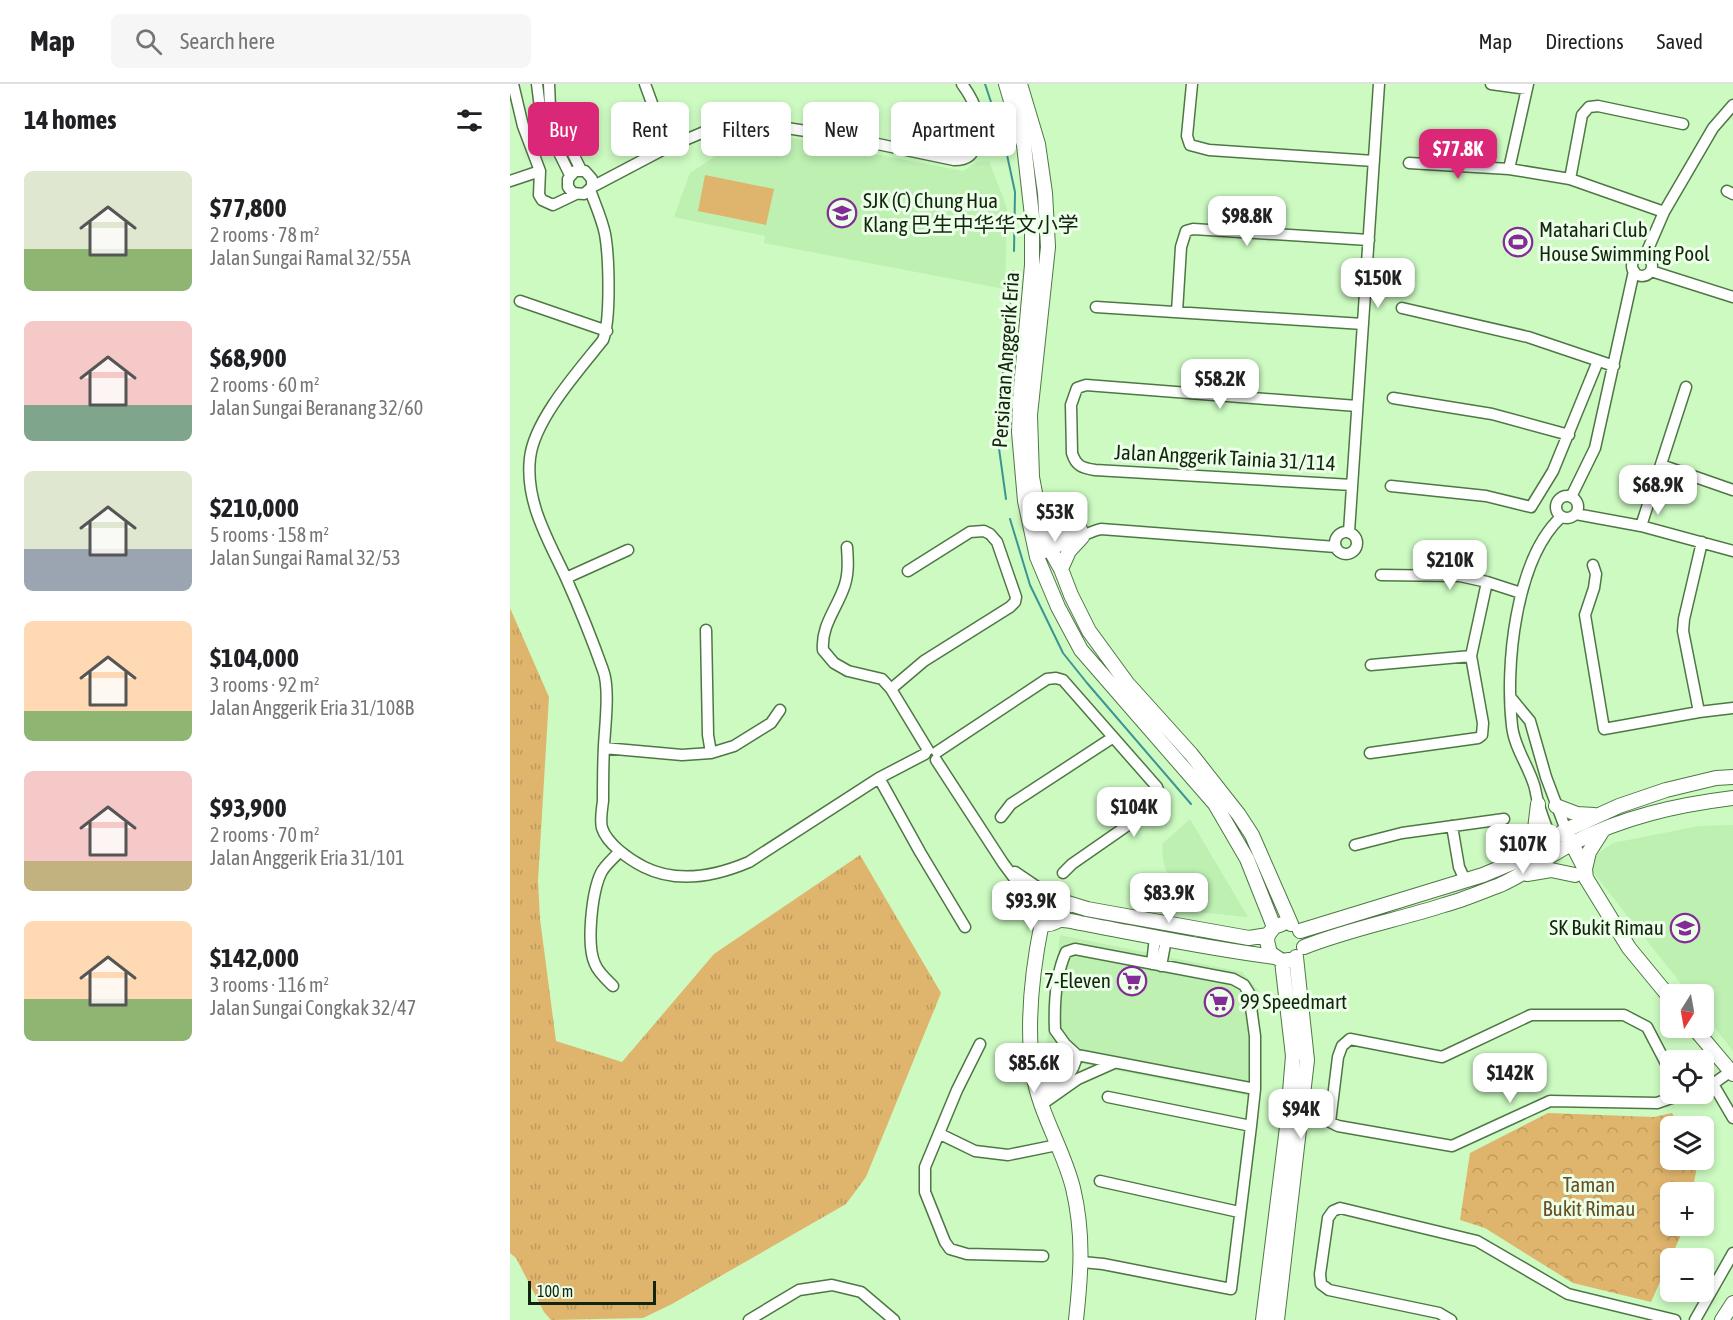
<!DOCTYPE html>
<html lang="en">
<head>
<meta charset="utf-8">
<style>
	:root { --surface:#fff; --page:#f6f6f6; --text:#202124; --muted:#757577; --line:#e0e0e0; --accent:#db2777 }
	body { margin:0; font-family:"Asap Condensed","Noto Sans SC",sans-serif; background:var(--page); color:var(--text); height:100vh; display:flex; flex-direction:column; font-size:22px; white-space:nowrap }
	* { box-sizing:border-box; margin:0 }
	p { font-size:20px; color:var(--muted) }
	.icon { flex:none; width:33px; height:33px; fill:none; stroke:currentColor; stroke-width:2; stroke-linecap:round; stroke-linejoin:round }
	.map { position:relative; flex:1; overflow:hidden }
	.sheet { display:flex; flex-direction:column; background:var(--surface); width:510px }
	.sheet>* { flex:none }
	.guide { position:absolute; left:18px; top:18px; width:570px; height:54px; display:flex; gap:12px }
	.needle { width:39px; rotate:191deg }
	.tools { position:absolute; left:1150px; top:900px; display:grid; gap:12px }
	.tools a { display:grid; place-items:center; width:54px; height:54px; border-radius:9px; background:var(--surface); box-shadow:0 3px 9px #0003; font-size:30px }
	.scale { position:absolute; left:18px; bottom:15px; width:128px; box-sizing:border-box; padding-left:6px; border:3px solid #13240f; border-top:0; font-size:16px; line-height:21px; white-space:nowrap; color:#13240f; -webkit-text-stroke:4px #ecffe8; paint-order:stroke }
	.price { position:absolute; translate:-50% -51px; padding:0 14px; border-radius:12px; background:#fff; color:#222; font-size:20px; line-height:39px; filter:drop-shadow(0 2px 3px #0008) }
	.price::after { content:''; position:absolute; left:50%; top:36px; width:18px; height:14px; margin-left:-9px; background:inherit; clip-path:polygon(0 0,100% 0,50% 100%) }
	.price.selected { background:var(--accent); color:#fff }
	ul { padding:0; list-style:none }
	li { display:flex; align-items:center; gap:18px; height:150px; padding:0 24px }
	li span { display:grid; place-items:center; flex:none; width:168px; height:120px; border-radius:9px; color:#555 }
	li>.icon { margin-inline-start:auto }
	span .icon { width:72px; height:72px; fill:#fffc; stroke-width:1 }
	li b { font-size:26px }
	h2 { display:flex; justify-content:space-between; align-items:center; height:72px; padding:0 24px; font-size:26px }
	.chip { padding:0 21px; border-radius:9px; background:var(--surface); box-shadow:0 3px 9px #0003; font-size:21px; line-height:54px }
	.chip.selected { background:var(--accent); color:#fff }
	header { display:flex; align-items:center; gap:36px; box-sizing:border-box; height:84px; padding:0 30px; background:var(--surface); border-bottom:2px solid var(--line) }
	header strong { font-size:28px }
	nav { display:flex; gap:33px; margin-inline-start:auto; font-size:21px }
	.search { width:420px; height:54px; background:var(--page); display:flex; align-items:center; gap:15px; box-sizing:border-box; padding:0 21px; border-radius:9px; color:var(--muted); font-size:22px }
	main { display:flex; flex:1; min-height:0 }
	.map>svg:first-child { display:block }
</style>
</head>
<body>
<header>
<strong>Map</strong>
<div class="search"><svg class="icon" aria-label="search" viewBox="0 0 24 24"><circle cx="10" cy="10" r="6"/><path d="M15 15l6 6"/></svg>Search here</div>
<nav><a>Map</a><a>Directions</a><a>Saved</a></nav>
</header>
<main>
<section class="sheet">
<h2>14 homes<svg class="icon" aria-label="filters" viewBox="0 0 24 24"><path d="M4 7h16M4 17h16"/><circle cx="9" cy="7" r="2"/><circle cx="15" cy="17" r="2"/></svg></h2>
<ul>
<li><span style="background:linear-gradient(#dfe7d0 65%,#8fb573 0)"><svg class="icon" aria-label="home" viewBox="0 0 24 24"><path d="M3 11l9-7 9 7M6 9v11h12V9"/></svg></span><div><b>$77,800</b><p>2 rooms · 78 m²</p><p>Jalan Sungai Ramal 32/55A</p></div></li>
<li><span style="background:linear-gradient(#f6c9c9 70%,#7fa58c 0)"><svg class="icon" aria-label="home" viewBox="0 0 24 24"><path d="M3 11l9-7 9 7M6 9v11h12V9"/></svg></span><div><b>$68,900</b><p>2 rooms · 60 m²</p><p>Jalan Sungai Beranang 32/60</p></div></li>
<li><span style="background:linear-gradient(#dfe7d0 65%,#9aa5b1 0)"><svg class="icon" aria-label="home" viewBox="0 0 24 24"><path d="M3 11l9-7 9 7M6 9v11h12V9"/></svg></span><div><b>$210,000</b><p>5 rooms · 158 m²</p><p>Jalan Sungai Ramal 32/53</p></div></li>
<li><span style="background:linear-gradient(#ffd9b3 75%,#8fb573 0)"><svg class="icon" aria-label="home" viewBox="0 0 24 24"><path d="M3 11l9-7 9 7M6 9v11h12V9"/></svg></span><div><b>$104,000</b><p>3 rooms · 92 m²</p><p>Jalan Anggerik Eria 31/108B</p></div></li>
<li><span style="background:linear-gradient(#f6c9c9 75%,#c2b280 0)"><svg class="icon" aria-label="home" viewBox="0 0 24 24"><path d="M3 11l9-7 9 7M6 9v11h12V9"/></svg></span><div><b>$93,900</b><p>2 rooms · 70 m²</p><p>Jalan Anggerik Eria 31/101</p></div></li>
<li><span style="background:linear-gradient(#ffd9b3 65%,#8fb573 0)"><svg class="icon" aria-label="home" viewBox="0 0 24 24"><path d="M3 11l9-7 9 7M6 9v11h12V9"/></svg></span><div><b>$142,000</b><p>3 rooms · 116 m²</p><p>Jalan Sungai Congkak 32/47</p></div></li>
</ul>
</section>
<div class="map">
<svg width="1223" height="1236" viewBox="0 0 1223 1236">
	<defs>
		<pattern id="grass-tufts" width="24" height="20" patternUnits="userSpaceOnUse" patternTransform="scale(1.5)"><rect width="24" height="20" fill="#dfb46c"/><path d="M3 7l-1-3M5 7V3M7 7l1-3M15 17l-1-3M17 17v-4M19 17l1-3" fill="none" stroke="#be9b5c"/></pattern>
		<pattern id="park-crowns" width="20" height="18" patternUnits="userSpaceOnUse" patternTransform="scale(1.5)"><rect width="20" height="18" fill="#dfb46c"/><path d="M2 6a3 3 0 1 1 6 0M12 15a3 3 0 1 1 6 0" fill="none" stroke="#be9b5c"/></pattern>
	</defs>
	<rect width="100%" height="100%" fill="#ccfac1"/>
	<path fill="#bef0b2" d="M 251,48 L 453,87 L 467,78 L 479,77 L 497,124 L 495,205 L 254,159 L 255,152 L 164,133 L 180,89 L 204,73 L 199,53 Z
		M 680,735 L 738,833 L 668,826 L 653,776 L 652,760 Z
		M 1223,741 L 1223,967 L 1194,930 L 1194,910 L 1179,910 L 1075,778 L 1103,759 L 1189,742 Z
		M 550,851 L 732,888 L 749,907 L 749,1014 L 557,977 L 537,957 Z"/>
	<path fill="url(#grass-tufts)" d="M 0,524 L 39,613 L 28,797 L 30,835 L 46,957 L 112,978 L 204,870 L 350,771 L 431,909 L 356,1093 L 336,1120 L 162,1220 L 133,1234 L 41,1236 L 34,1228 L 6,1174 L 0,1169 Z"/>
	<path fill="url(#park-crowns)" d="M 1038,1029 L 1144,1033 L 1162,1029 L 1169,1042 L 1161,1042 L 1161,1076 L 1187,1076 L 1188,1078 L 1182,1108 L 1161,1108 L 1161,1142 L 1175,1142 L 1141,1218 L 1063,1199 L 975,1144 L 950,1136 L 960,1069 Z"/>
	<path fill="#dfb46c" d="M 195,91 L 264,105 L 256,141 L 188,127 Z"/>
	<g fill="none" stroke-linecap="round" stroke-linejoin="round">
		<path stroke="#3c9593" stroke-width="2" d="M 475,0 L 494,57 L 505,108 L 504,167
			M 496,415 L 487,350 L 503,187
			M 500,435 L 520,501 L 553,569 L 577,599 L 681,720"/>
		<g stroke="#4f7745" stroke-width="13">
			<path id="street" d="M 3,0 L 13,42 L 30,87 L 29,111 L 32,116 L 43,121 L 66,110
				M 27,0 L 31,32 L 60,91
				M 39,0 L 40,23 L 71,86
				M 135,0 L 158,63
				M 682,0 L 677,52 L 680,61 L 699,66 L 864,77
				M 981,0 L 1017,5
				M 899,79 L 999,85 L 1060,95 L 1154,128
				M 999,85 L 1018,0
				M 1060,95 L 1072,31 L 1079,23 L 1088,22 L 1173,40
				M 0,97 L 30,87
				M 82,103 L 82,95 L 75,87 L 65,87 L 58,95 L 58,103 L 63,109 L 74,110 L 82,103 L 158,63 L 194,48 L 222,42 L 251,40 L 334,53 L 444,76 C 458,76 463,71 467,58 C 473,36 465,18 452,0
				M 80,106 C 85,120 92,135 95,150 C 99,172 101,236 93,256 C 69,286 24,336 20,374 C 15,418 38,455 56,494 C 69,523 82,555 93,586 C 100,604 95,642 94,662 C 93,681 93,699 93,717 C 92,724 90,737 92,744 C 97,760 120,776 134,783 C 168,800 206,792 239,778 L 369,694 L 415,670
				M 1217,107 L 1223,110
				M 1135,172 L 1154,128 L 1203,44 L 1223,21
				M1122 182a10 10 0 1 1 20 0a10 10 0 1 1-20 0Z
				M 1141,187 L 1223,213
				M 10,217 L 97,247
				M 586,223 L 853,240
				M 892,224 L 1018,253 L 1104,282
				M 667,228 L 671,163 L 676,147 L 683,145 L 859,156
				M 883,314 L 982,330 L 1059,351
				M 1151,381 L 1223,406
				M 842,401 L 585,386 C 572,384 566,382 562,369 L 561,321 L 567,304 L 576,301 L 847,322
				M 881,402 L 976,412 L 1021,423 L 1043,387 L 1088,277
				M1046 423a11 11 0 1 1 22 0a11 11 0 1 1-22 0Z
				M 1061,413 L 1085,364 L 1124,187
				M 1066,430 L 1131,442 L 1223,467
				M 1131,442 L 1176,303
				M825 459a11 11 0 1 1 22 0a11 11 0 1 1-22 0Z
				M 839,448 L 869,0
				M 532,460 L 571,445
				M 337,463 C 338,477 339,492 333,506 C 325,527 311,543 313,566 L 324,579 L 338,587 L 372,595 L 381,605 L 418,666
				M 535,469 C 552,462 574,449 591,445 L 826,463
				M 1083,481 L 1086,490 L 1084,504 L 1075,531 L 1094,645 L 1189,628 L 1223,624
				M 871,491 L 950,492 L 977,498 L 1011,509
				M 56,494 L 118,466
				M 196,546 L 198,651 L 201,669
				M 861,581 L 961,572
				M 381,605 L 414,577 L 500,523 L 505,518 L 506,513 L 487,458 L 480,450 L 474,447 L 460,448 L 398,487
				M 1001,614 L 1020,637 L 1036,693 L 1056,746
				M 1189,628 L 1173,547 L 1174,535 L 1192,458
				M 94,664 L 172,671 L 201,669 L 224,662 L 261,639 L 270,626
				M 427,668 L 537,595 L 546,594 L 553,596 L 647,703 L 651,714 L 644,723 L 562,780 L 553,789
				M 860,669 L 968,654 L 972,651 L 973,639 L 961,572 L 977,498
				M 426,676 L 493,779 L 525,822
				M 369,694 L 410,768 L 455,843
				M 491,733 L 501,720 L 602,654
				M 942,742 L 949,783 L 955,796
				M 1041,755 C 1037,744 1032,732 1029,721 C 1026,713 1026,705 1023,698 C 1017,680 1004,662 1002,642 C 995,583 1005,476 1051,433
				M 845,761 L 892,749 L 994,735
				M 505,788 L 539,811
				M 642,880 L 645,853
				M 651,882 L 656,855
				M 103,902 C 97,896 88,888 85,880 C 76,861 82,808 91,789 C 95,781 104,774 109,768
				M 470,960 L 447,1006 L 415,1083 L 415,1108 L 435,1158 L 440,1165 L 457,1170 L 533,1172
				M 1161,989 L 1137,943 L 1114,931 L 1021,931 L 932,973 L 840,955 L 832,962 L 828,973 L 820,1038 L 828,1042 L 942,1062 L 1040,1017 L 1147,1019 L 1173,1010
				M 1203,1000 L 1223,1034
				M 1194,1003 L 1203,1000 L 1221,987
				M 528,1013 C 548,1000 563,995 567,971
				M 598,1013 L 741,1042
				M 531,1021 L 568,995 L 604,979
				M 430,1050 L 465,1067 L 498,1071 L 547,1061
				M 590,1097 L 729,1128
				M 572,1178 L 593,1180 L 721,1205 L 741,1042 L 745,1005 L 745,952 L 739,909 L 734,901 L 723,895 L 565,865 L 556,868 C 546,890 544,922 545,946 L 555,960 L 567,971 L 745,1005
				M 239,1236 L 289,1206 L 322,1201 L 351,1208 L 384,1236
				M 941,1236 L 929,1229 L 819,1206 L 811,1200 L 810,1190 L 818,1134 L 823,1127 L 830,1124 L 967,1157 L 1058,1210 L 1165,1236
				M 1185,1236 L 1223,1169"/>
		</g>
		<g stroke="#4f7745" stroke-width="16">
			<path id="secondary" d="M 496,0 L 514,61 L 522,132 L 522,181 L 510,315 L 509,348 L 515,417 L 527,473 L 548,523 L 571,566 L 705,720 L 737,775 L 764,843
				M 510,0 L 528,60 L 535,109 L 538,163 L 520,331 L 522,393 L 529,430 L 541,467 L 551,485 L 561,511 L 579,547 L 617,599 L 681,670 L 729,731 L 742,751 L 781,840
				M 529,430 L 555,441 L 570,445
				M 551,485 L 559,467 L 572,453
				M 1046,722 L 1067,730 L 1084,731
				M 1059,754 L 1075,785 L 1076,794 L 1119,864 L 1161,915
				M 1009,772 L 1025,745 L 1028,720
				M 1075,785 L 1079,768 L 1093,746
				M 1017,790 L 1041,786 L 1065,791
				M 551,817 L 577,825 L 739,854 L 758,851 L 764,843 L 772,840
				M 550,836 C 557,824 552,813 539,811 L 527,817 C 523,826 525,836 535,840 C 542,842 546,836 552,836 C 558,836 565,838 570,839 C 635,851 699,865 765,873
				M 532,838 C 522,887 516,939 523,988 C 529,1029 553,1064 563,1104 C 574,1150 571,1190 566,1236
				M 790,847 L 973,791 L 1004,778 L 1056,746 L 1109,722 L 1156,706 L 1206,694 L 1223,693
				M 758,851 L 757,857 L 760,869 L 772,877 L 779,876
				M 794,863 C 839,845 887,836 934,821 C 953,816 971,808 990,801 C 1015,790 1037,773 1061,760 C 1112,733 1167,721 1223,714
				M 1184,944 L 1223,990
				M 523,987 L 533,997 L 545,1002
				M 753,1236 L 777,1043 L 783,972 L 772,877
				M 767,1236 L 797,976 L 786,873
				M 1212,1236 L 1223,1219"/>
		</g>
		<use href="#street" stroke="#fff" stroke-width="10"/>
		<use href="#secondary" stroke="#fff" stroke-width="14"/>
	</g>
	<defs>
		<g id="school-ring" transform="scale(1.5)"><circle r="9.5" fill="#ecffe8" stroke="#842b98" stroke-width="1.5"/><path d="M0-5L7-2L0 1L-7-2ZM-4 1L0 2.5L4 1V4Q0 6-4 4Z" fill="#842b98"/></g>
		<g id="stadium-ring" transform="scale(1.5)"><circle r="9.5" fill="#ecffe8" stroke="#842b98" stroke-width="1.5"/><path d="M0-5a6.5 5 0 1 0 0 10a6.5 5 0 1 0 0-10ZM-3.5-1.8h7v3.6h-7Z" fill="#842b98"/></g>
		<g id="supermarket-ring" transform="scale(1.5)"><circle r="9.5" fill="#ecffe8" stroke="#842b98" stroke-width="1.5"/><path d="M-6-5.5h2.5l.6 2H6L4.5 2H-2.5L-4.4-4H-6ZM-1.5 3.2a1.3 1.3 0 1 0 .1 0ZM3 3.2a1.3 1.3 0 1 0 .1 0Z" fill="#842b98"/></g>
	</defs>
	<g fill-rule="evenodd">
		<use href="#school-ring" x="332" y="129"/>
		<use href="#stadium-ring" x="1008" y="158"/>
		<use href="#school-ring" x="1175" y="844"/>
		<use href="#supermarket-ring" x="622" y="897"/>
		<use href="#supermarket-ring" x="709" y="918"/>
	</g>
	<g text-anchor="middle" stroke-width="6" stroke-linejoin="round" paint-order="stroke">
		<g font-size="21" fill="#13240f" stroke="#ecffe8" text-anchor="start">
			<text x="353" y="124">SJK (C) Chung Hua<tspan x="353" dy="24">Klang 巴生中华华文小学</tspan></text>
			<text x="1029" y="153">Matahari Club<tspan x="1029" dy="24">House Swimming Pool</tspan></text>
			<text x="1154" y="851" text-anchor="end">SK Bukit Rimau</text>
			<text x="601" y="904" text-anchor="end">7-Eleven</text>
			<text x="730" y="925">99 Speedmart</text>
		</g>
		<g font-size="21" fill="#13240f" stroke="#ecffe8">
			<text transform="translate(496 276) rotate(-86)" y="7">Persiaran Anggerik Eria</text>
			<text transform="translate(715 374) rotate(3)" y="7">Jalan Anggerik Tainia 31/114</text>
		</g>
		<g font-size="21" fill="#664e26" stroke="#ecffe8">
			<text x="1079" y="1108">Taman<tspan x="1079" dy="24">Bukit Rimau</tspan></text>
		</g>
	</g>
</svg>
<div class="tools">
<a><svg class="needle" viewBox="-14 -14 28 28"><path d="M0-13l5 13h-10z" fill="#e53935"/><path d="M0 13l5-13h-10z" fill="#757577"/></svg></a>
<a><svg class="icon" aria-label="locate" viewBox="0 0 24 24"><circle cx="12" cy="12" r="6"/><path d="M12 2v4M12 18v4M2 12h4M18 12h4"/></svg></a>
<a><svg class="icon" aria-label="layers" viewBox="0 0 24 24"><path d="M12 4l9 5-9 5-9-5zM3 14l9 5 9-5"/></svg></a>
<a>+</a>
<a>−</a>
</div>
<div class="scale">100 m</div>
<b class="price selected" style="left:948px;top:96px">$77.8K</b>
<b class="price" style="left:737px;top:163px">$98.8K</b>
<b class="price" style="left:868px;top:225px">$150K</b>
<b class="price" style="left:710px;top:326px">$58.2K</b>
<b class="price" style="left:1148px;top:432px">$68.9K</b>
<b class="price" style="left:545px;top:459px">$53K</b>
<b class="price" style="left:940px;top:507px">$210K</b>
<b class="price" style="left:624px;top:754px">$104K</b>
<b class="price" style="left:1013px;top:791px">$107K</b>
<b class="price" style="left:659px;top:840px">$83.9K</b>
<b class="price" style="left:521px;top:848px">$93.9K</b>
<b class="price" style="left:524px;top:1010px">$85.6K</b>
<b class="price" style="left:1000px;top:1020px">$142K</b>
<b class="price" style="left:791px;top:1056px">$94K</b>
<div class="guide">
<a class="chip selected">Buy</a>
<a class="chip">Rent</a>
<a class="chip">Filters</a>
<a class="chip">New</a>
<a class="chip">Apartment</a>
</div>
</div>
</main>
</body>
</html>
